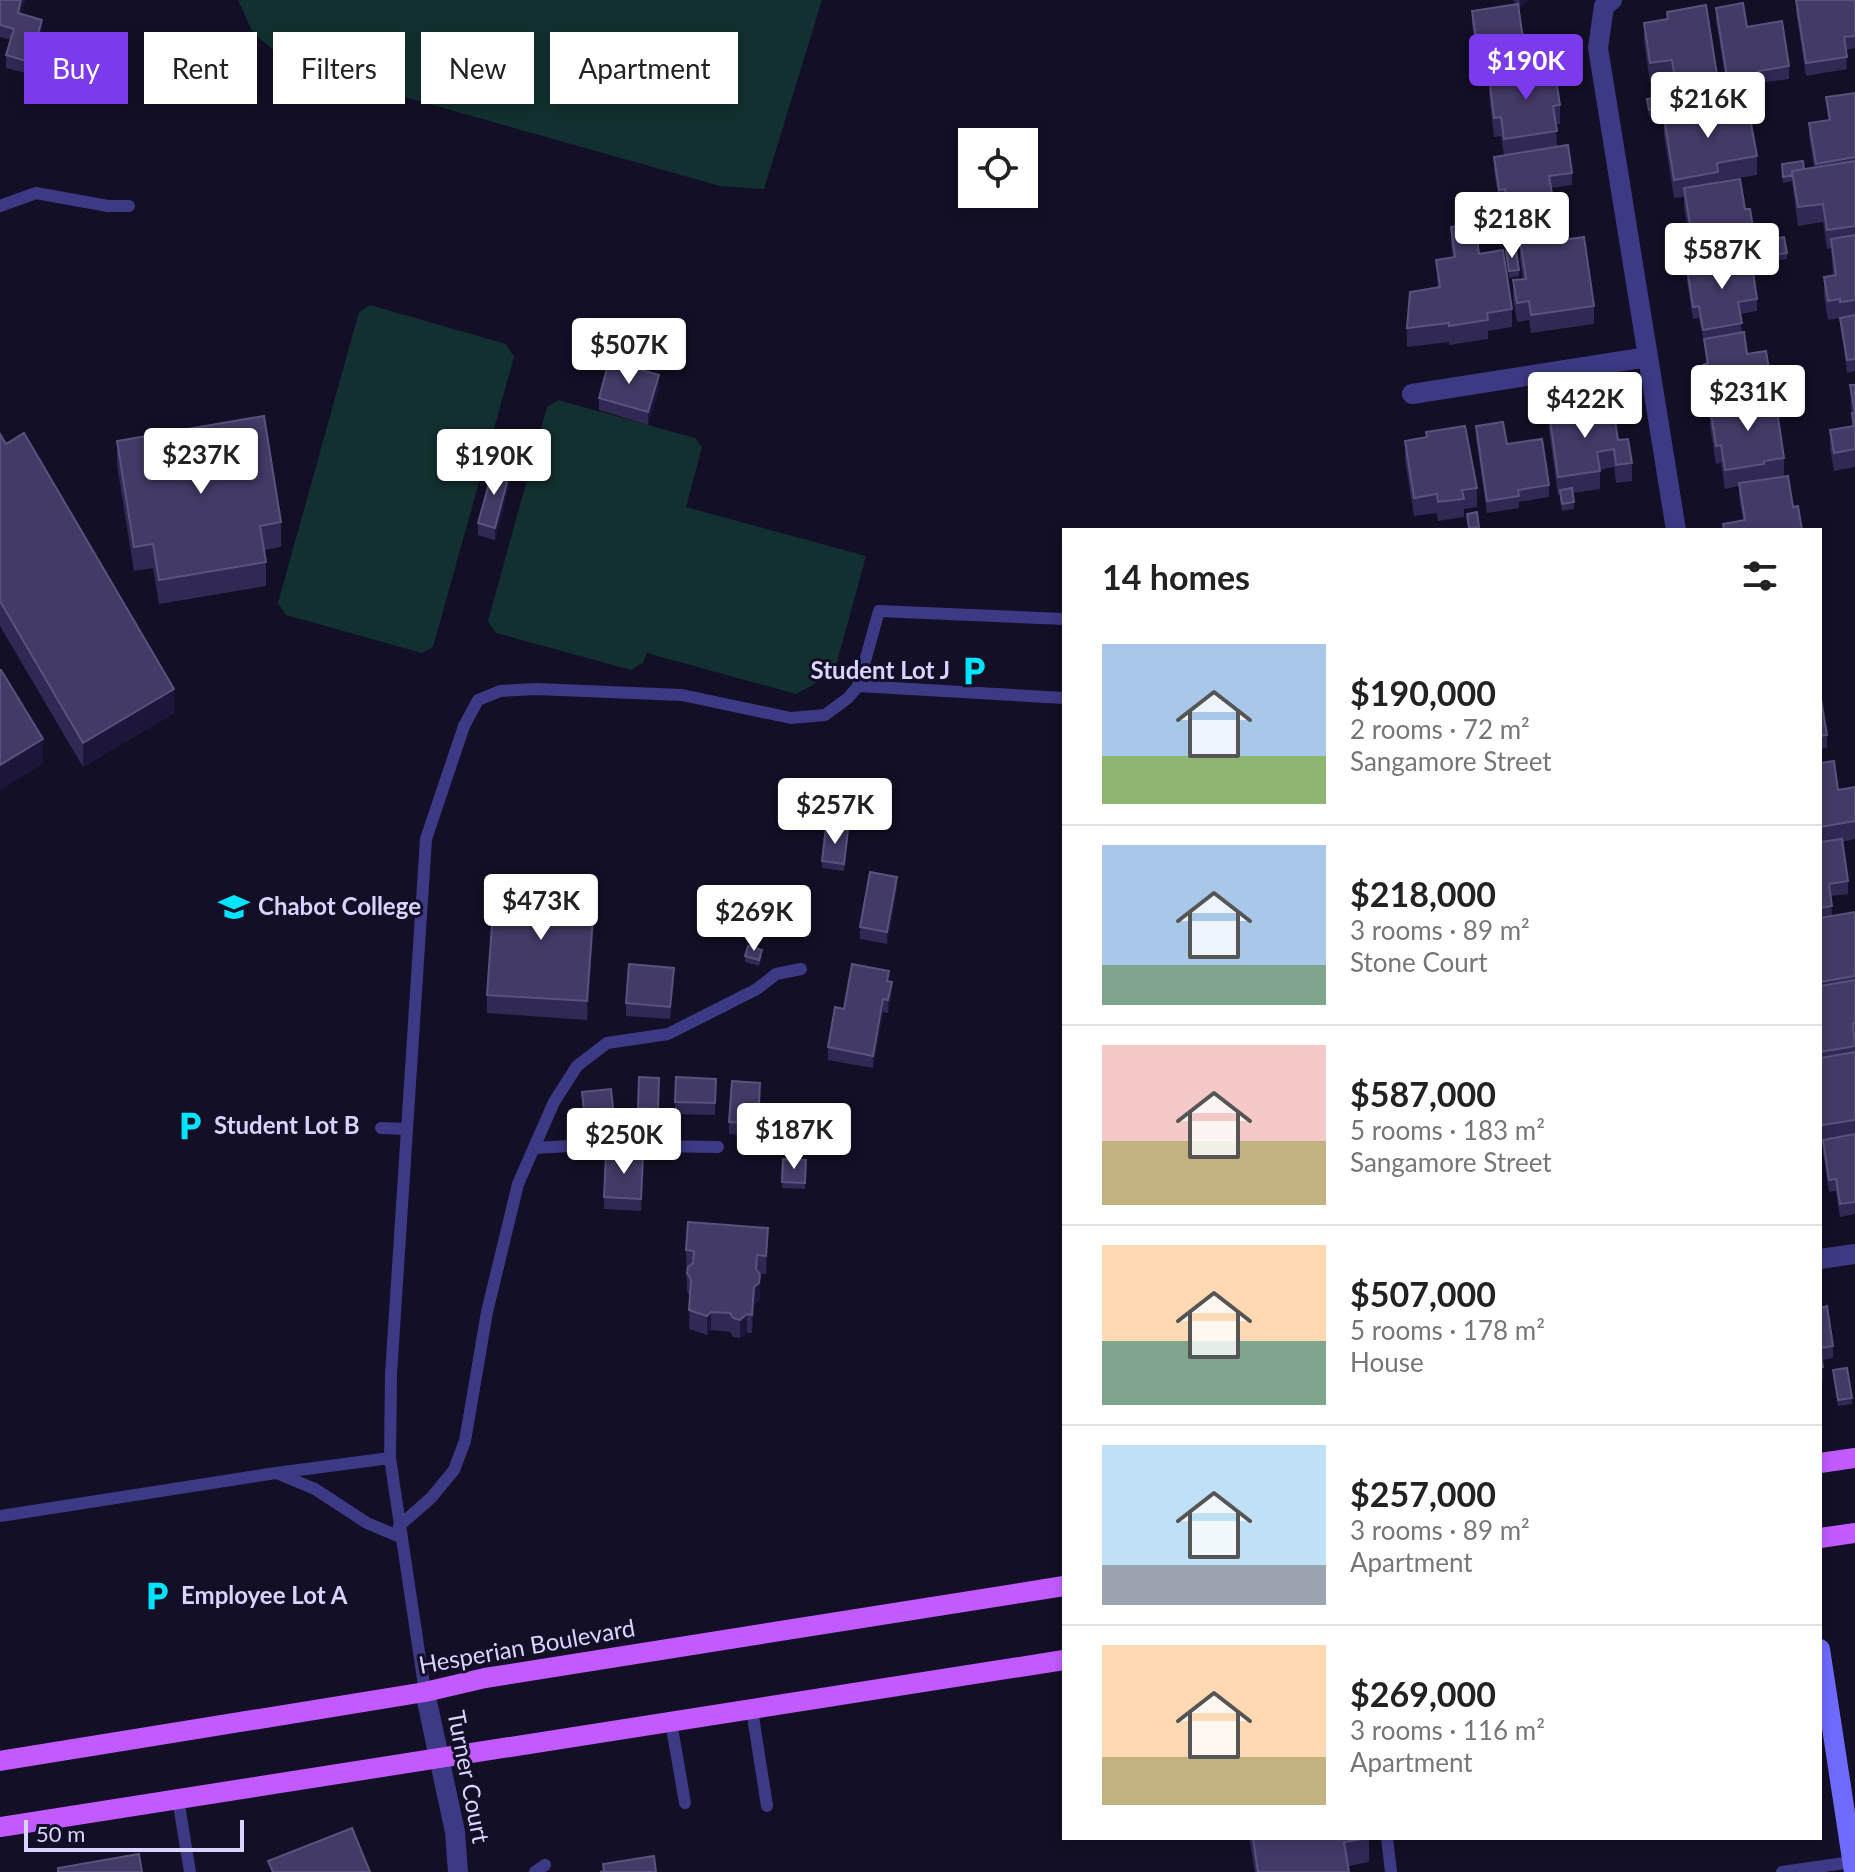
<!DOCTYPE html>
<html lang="en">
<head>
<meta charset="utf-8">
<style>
	:root { --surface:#fff; --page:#f2f2f2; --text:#222; --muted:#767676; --line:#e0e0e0; --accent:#7c3aed }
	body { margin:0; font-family:Lato,sans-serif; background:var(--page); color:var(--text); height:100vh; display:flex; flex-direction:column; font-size:30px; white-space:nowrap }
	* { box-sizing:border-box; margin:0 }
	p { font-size:26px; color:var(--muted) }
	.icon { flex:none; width:44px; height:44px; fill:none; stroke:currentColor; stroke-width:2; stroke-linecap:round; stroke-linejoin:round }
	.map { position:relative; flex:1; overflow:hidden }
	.details { position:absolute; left:1062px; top:528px; width:760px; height:1312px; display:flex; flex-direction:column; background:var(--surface); border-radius:0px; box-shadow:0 4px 12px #0003 }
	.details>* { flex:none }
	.banner { position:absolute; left:24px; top:32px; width:760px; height:72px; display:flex; gap:16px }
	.fabs { position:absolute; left:958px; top:128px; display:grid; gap:16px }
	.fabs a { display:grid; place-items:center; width:80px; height:80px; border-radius:0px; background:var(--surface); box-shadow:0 4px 12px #0003; font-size:40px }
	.scale { position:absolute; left:24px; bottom:20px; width:220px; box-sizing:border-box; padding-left:8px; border:4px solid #d9d4ff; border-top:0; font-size:22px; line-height:28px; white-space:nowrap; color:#d9d4ff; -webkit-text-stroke:6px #130f26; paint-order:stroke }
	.price { position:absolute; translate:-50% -68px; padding:0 18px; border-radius:8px; background:#fff; color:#222; font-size:26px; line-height:52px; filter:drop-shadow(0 2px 4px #0008) }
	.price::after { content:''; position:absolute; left:50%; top:48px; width:24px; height:18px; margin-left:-12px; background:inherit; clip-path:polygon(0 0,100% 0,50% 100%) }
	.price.on { background:var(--accent); color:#fff }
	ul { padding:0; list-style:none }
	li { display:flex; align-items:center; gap:24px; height:200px; padding:0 40px }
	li+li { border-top:2px solid var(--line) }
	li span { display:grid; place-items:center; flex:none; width:224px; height:160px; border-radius:0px; color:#555 }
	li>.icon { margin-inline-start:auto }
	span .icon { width:96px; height:96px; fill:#fffc; stroke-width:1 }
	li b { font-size:34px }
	h2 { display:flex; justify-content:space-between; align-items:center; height:96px; padding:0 40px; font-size:34px }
	.tag { padding:0 28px; border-radius:0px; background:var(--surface); box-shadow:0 4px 12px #0003; font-size:28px; line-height:72px }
	.tag.on { background:var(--accent); color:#fff }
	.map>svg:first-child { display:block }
</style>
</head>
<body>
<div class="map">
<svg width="1855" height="1872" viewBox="0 0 1855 1872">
	<rect width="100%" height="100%" fill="#130f26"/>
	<path fill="#12302f" d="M 238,0 L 822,0 L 764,189 L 720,186 L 291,65 L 253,33 Z
		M 370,305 L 506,344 L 514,357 L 433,647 L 422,653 L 286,615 L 278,603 L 359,312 Z
		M 558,400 L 695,438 L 702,447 L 686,507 L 866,556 L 834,673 L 796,694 L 647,653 L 643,663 L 631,670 L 496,633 L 488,621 L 547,407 Z"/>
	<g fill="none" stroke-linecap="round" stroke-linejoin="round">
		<path stroke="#3d3a85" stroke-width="12" d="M 0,206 L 36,193 L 108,206 L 129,206
			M 858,686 L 1064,698
			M 381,1128 L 407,1129
			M 535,1148 L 586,1145 L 718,1147
			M 279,1474 L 315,1489 L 367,1523 L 400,1537
			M 0,1516 L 276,1473 L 390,1458
			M 399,1526 L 431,1498 L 454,1470 L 465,1441 L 487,1312 L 518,1184 L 554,1102 L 577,1066 L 607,1043 L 668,1034 L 757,989 L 776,974 L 801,969
			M 425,1692 L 390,1458 L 391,1374 L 426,839 L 464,726 L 478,700 L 500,691 L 536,689 L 682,695 L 791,718 L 825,715 L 848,698 L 858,686 L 879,611 L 1064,619
			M 752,1710 L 767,1806
			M 671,1722 L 685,1803
			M 178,1799 L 190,1872
			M 1387,1838 L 1391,1872
			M 535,1872 L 545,1865
			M 1782,1872 L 1852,1862"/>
		<path stroke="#3d3a85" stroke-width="20" d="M 1612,0 L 1604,6 L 1598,48 L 1676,530
			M 1412,394 L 1648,357
			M 1820,1259 L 1855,1254"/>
		<path stroke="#3d3a85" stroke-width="20" d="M 425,1692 L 455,1832 L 458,1872"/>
		<path stroke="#6f6bff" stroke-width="20" d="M 1820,1649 L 1854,1872"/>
		<path stroke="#c25bff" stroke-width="20" d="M 1820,1463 L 1855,1458
			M 1820,1538 L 1855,1533
			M 0,1761 L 425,1692 L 485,1678 L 1064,1586
			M 0,1827 L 1064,1660"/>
	</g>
	<path fill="#312854" d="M 0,0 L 25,0 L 21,14 L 42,32 L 30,74 L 6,68 L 6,55 L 11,40 L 0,37 Z
		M 1513,0 L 1527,0 L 1520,7 L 1518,5 L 1523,39 L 1550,64 L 1560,105 L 1560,124 L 1556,124 L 1557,147 L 1572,173 L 1572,185 L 1551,188 L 1555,212 L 1555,224 L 1554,225 L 1556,241 L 1594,306 L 1594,324 L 1531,333 L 1529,320 L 1517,322 L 1513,299 L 1513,280 L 1523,279 L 1520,259 L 1520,240 L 1530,239 L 1530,228 L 1509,232 L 1505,201 L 1499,202 L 1494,169 L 1494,157 L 1504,155 L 1501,136 L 1494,137 L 1489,94 L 1489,85 L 1481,86 L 1472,24 L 1472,11 L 1517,4 Z
		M 1796,0 L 1855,0 L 1855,48 L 1846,50 L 1847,69 L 1806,76 L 1796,11 Z
		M 1716,8 L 1747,27 L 1789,66 L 1789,79 L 1759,83 L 1759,90 L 1728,95 L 1716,20 Z
		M 1667,12 L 1718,81 L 1718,99 L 1710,101 L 1710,109 L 1729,110 L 1757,156 L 1757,175 L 1718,181 L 1718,183 L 1745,209 L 1755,240 L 1755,258 L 1751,259 L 1757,299 L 1757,311 L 1740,314 L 1742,332 L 1747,354 L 1773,394 L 1784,458 L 1784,476 L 1793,507 L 1802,530 L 1723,530 L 1723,524 L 1743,520 L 1739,496 L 1739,486 L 1725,489 L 1721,463 L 1716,464 L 1710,426 L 1710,416 L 1709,417 L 1703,377 L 1703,365 L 1706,364 L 1704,342 L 1699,318 L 1693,319 L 1687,281 L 1687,270 L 1683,271 L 1679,244 L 1679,226 L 1687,224 L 1684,207 L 1684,197 L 1674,198 L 1664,135 L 1664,117 L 1678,114 L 1677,106 L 1671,107 L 1668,92 L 1668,79 L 1650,82 L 1644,41 L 1644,23 L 1667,19 Z
		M 1855,93 L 1855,371 L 1847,373 L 1840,318 L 1828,320 L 1824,295 L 1824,277 L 1833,275 L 1831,248 L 1827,249 L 1823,222 L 1798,226 L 1792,181 L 1783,183 L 1782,164 L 1804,169 L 1814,167 L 1809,136 L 1809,123 L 1828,120 L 1826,97 Z
		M 1647,99 L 1661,109 L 1661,115 L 1649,117 Z
		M 1451,227 L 1479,254 L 1512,309 L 1512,327 L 1488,331 L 1488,339 L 1449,345 L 1449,342 L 1407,347 L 1407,328 L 1438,288 L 1436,260 L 1453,258 L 1451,245 Z
		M 1769,240 L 1787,253 L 1787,259 L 1772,261 Z
		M 1506,251 L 1519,270 L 1519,276 L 1509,278 Z
		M 1850,385 L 1855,385 L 1855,467 L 1834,471 L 1830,449 L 1830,430 L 1852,427 Z
		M 659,388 L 648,425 L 599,410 L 599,398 Z
		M 1549,412 L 1589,412 L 1618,440 L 1632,463 L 1632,481 L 1616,483 L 1614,467 L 1600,470 L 1600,489 L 1573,493 L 1574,509 L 1562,511 L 1560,495 L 1558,495 L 1549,430 Z
		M 1476,426 L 1507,444 L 1549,485 L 1549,497 L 1519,502 L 1519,508 L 1487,513 L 1476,438 Z
		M 1426,432 L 1477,488 L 1477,507 L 1464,509 L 1464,517 L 1438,521 L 1437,513 L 1414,516 L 1405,459 L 1405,441 L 1426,438 Z
		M 0,434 L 174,713 L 83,767 L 0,626 Z
		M 117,441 L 281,522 L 281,547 L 264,550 L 266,562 L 266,586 L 159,604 L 153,568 L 134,571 L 117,465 Z
		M 510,483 L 495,540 L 478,535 L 478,523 Z
		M 1467,514 L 1479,527 L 1479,530 L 1468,530 Z
		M 1820,693 L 1827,735 L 1827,748 L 1820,749 Z
		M 1820,763 L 1838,790 L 1855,787 L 1855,839 L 1842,842 L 1848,881 L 1848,894 L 1831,896 L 1832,916 L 1855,912 L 1855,1214 L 1840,1217 L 1836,1191 L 1829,1192 L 1823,1152 L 1823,1143 L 1822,1143 L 1820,1131 Z
		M 848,836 L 844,871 L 822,868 L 822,861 Z
		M 897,889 L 887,944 L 860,939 L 860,927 Z
		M 595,907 L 587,1020 L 487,1013 L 487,995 Z
		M 745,956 L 762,956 L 759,966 L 745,962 Z
		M 674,980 L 670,1019 L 626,1016 L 626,1003 Z
		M 889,982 L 892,995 L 888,1013 L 883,1012 L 873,1068 L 828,1060 L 828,1047 L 844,1009 Z
		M 639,1077 L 659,1078 L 658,1115 L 638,1115 Z
		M 676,1077 L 716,1079 L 715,1115 L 675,1114 Z
		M 582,1092 L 613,1108 L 613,1114 L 584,1117 Z
		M 760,1096 L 758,1136 L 729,1134 L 729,1122 Z
		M 783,1159 L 806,1160 L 805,1189 L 782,1188 Z
		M 643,1169 L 641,1211 L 604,1209 L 604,1197 Z
		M 768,1246 L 766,1274 L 759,1274 L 760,1293 L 759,1301 L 754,1305 L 752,1333 L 747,1333 L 740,1338 L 733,1337 L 730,1332 L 711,1330 L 707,1335 L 689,1329 L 690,1296 L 687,1292 L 686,1250 Z
		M 1820,1308 L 1833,1346 L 1833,1358 L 1822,1360 L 1823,1380 L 1820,1380 Z
		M 1833,1370 L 1852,1398 L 1852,1404 L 1838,1406 Z
		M 1249,1838 L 1369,1838 L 1369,1862 L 1348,1866 L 1349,1872 L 1255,1872 Z"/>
	<path fill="#1d163a" d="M 21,0 L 25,0 L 18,26 L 18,13 Z
		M 1520,0 L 1527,0 L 1520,7 Z
		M 42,20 L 42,32 L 30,74 L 30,62 Z
		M 659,375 L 659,388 L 648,425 L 648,412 Z
		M 510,471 L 510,483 L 495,540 L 495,528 Z
		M 174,689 L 174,713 L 83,767 L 83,743 Z
		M 43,739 L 43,764 L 0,790 L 0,765 Z
		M 897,877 L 897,889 L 887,944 L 887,932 Z
		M 595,888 L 595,907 L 587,1020 L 587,1001 Z
		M 892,982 L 892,995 L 888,1013 L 888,1000 Z
		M 883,999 L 883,1012 L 873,1068 L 873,1056 Z
		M 768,1228 L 768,1246 L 766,1274 L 766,1256 Z
		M 757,1255 L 757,1274 L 760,1275 L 760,1293 L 759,1301 L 754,1305 L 752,1333 L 752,1315 Z
		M 711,1312 L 711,1330 L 707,1335 L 707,1316 Z
		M 747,1314 L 747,1333 L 740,1338 L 740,1320 Z"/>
	<path fill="#433a66" stroke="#5a527e" stroke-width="2" d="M 0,0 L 21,0 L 18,13 L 42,20 L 30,62 L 6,55 L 14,29 L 0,25 Z
		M 1796,0 L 1855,0 L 1855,36 L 1844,37 L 1847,57 L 1806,63 Z
		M 1743,3 L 1747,27 L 1782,21 L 1789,66 L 1758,71 L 1759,78 L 1728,83 L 1716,8 Z
		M 1518,4 L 1523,39 L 1545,36 L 1550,64 L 1481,74 L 1472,11 Z
		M 1706,5 L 1718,81 L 1709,82 L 1710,92 L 1679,97 L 1677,87 L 1671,89 L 1668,74 L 1674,73 L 1672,60 L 1650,63 L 1644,23 L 1668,19 L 1667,12 Z
		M 1554,66 L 1560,105 L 1553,106 L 1557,131 L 1504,139 L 1501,117 L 1494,118 L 1489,76 Z
		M 1855,93 L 1855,157 L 1816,164 L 1809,123 L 1830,120 L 1826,97 Z
		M 1659,97 L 1661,109 L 1649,110 L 1647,99 Z
		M 1728,106 L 1729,110 L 1748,107 L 1757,156 L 1717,163 L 1718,172 L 1674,180 L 1664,117 Z
		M 1568,145 L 1572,173 L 1549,176 L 1555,212 L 1509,219 L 1505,189 L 1499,190 L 1494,157 Z
		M 1803,161 L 1804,169 L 1792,171 L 1792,175 L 1783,177 L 1782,164 Z
		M 1855,161 L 1855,226 L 1827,230 L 1823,204 L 1798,207 L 1792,171 Z
		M 1740,179 L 1745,209 L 1750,209 L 1755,240 L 1683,252 L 1679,226 L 1690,224 L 1684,188 Z
		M 1475,223 L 1479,254 L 1503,250 L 1512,309 L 1487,313 L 1488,320 L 1449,326 L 1449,323 L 1407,328 L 1410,292 L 1440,287 L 1436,260 L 1455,257 L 1451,227 Z
		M 1553,224 L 1556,241 L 1584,237 L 1594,306 L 1531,315 L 1529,301 L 1517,303 L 1513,280 L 1526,279 L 1520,240 L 1532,238 L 1530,227 Z
		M 1855,235 L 1855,300 L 1840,302 L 1840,299 L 1828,301 L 1824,277 L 1836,275 L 1831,239 Z
		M 1784,237 L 1787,253 L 1772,255 L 1769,240 Z
		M 1516,250 L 1519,270 L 1509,271 L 1506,251 Z
		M 1751,258 L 1757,299 L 1738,302 L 1742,323 L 1703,330 L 1699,306 L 1693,307 L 1687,268 Z
		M 1855,315 L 1855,359 L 1847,360 L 1840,318 Z
		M 1744,332 L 1747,354 L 1766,351 L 1773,394 L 1709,404 L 1703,365 L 1708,363 L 1704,339 Z
		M 609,361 L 659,375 L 648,412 L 599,398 Z
		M 1850,385 L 1855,385 L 1855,449 L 1834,453 L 1830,430 L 1854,426 L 1852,413 L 1855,413 Z
		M 1775,397 L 1784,458 L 1764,461 L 1764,464 L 1725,470 L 1721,445 L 1716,446 L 1710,407 Z
		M 1587,406 L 1589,412 L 1613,408 L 1618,440 L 1628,439 L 1632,463 L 1616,465 L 1614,449 L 1597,452 L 1600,471 L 1558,477 L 1549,412 Z
		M 264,416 L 281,522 L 260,526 L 266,562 L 159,580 L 153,544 L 134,547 L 117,441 Z
		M 1503,422 L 1507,444 L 1542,439 L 1549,485 L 1518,490 L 1519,496 L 1487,501 L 1476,426 Z
		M 1465,426 L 1477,488 L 1462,490 L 1464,499 L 1438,502 L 1437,494 L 1414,498 L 1405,441 L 1427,437 L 1426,432 Z
		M 24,433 L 174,689 L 83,743 L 0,601 L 0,434 L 6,444 Z
		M 494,466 L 510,471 L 495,528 L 478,523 Z
		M 1788,476 L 1793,507 L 1798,506 L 1802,530 L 1724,530 L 1723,524 L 1745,520 L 1739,483 Z
		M 1572,488 L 1574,502 L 1562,504 L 1560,490 Z
		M 1477,512 L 1479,527 L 1469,528 L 1467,514 Z
		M 0,670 L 1,670 L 43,739 L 0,765 Z
		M 1820,693 L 1827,735 L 1820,736 Z
		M 1834,761 L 1838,790 L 1855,787 L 1855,821 L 1820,827 L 1820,763 Z
		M 826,827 L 848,830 L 844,864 L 822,861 Z
		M 1842,839 L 1848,881 L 1829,884 L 1832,906 L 1820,908 L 1820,842 Z
		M 870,872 L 897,877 L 887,932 L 860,927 Z
		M 495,882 L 595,888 L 587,1001 L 487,995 Z
		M 1855,912 L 1855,976 L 1820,982 L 1820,918 Z
		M 748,946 L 762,950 L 759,960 L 745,956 Z
		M 629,964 L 674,968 L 670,1007 L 626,1003 Z
		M 852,964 L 889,971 L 887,981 L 892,982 L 888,1000 L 883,999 L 873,1056 L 828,1047 L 835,1007 L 844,1009 Z
		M 1855,980 L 1855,1023 L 1853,1024 L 1855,1046 L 1820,1052 L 1820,986 Z
		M 1855,1052 L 1855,1120 L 1822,1125 L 1820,1113 L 1820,1058 Z
		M 639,1077 L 659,1078 L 658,1109 L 638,1108 Z
		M 676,1077 L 716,1079 L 715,1103 L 675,1102 Z
		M 732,1081 L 760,1083 L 758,1124 L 729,1122 Z
		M 611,1089 L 613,1108 L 584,1110 L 582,1092 Z
		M 1855,1134 L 1855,1202 L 1840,1204 L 1836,1179 L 1829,1180 L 1823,1140 Z
		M 606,1154 L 643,1156 L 641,1199 L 604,1197 Z
		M 783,1159 L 806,1160 L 805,1183 L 782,1182 Z
		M 688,1222 L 768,1228 L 766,1256 L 757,1255 L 756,1269 L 760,1275 L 759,1283 L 754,1287 L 752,1315 L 747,1314 L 740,1320 L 733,1318 L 730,1313 L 711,1312 L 707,1316 L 689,1310 L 691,1280 L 687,1273 L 688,1267 L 693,1263 L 694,1251 L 686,1250 Z
		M 1827,1306 L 1833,1346 L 1820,1348 L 1820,1308 Z
		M 1820,1349 L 1823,1367 L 1820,1368 Z
		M 1847,1368 L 1852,1398 L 1838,1400 L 1833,1370 Z
		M 352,1828 L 370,1872 L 273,1872 L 268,1861 Z
		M 1253,1838 L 1369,1838 L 1344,1842 L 1349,1872 L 1258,1872 Z
		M 139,1854 L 142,1872 L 58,1872 L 58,1868 Z
		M 654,1856 L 656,1872 L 600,1872 L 604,1871 L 603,1864 Z"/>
	<defs>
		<g id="parking-bare" transform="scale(2.4)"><path d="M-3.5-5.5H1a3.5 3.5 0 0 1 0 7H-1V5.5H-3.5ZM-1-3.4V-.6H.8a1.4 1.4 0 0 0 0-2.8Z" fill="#00e5ff" stroke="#130f26" stroke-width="2.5" paint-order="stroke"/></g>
		<g id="university-bare" transform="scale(2.4)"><path d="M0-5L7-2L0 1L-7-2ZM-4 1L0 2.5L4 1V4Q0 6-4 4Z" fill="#00e5ff" stroke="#130f26" stroke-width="2.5" paint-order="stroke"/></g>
	</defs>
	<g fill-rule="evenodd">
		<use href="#parking-bare" x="974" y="671"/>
		<use href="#university-bare" x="234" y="907"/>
		<use href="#parking-bare" x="190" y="1126"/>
		<use href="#parking-bare" x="157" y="1596"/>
	</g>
	<g text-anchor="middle" stroke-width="6" stroke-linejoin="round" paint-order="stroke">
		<g font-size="24" font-weight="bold" fill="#d9d4ff" stroke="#130f26" text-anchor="start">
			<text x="950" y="679" text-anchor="end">Student Lot J</text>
			<text x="258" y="915">Chabot College</text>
			<text x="214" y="1134">Student Lot B</text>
			<text x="181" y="1604">Employee Lot A</text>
		</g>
		<g font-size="24" fill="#d9d4ff" stroke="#130f26">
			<text transform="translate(527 1647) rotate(-10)" y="8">Hesperian Boulevard</text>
			<text transform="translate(468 1777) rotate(79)" y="8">Turner Court</text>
		</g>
	</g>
</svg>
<div class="fabs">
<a><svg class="icon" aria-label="locate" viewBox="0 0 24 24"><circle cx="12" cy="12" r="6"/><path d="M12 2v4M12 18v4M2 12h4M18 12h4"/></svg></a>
</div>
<div class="scale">50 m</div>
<b class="price on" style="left:1526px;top:102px">$190K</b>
<b class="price" style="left:1708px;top:140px">$216K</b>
<b class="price" style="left:1512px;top:260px">$218K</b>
<b class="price" style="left:1722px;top:291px">$587K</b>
<b class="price" style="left:629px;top:386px">$507K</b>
<b class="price" style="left:1748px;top:433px">$231K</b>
<b class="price" style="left:1585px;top:440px">$422K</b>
<b class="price" style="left:201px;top:496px">$237K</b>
<b class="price" style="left:494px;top:497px">$190K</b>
<b class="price" style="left:835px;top:846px">$257K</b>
<b class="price" style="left:541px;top:942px">$473K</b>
<b class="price" style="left:754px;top:953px">$269K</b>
<b class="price" style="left:794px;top:1171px">$187K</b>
<b class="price" style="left:624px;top:1176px">$250K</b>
<div class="banner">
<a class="tag on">Buy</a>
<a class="tag">Rent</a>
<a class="tag">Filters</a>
<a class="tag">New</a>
<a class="tag">Apartment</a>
</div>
<section class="details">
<h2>14 homes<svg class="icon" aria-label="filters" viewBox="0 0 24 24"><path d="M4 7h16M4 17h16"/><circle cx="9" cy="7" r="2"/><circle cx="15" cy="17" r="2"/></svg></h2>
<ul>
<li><span style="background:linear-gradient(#a9c7e8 70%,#8fb573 0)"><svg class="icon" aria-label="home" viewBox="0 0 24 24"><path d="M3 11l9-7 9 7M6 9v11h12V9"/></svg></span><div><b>$190,000</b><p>2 rooms · 72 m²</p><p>Sangamore Street</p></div></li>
<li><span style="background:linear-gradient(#a9c7e8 75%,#7fa58c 0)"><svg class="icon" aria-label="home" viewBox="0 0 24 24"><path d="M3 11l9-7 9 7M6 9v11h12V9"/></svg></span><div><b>$218,000</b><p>3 rooms · 89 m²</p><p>Stone Court</p></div></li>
<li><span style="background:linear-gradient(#f6c9c9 60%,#c2b280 0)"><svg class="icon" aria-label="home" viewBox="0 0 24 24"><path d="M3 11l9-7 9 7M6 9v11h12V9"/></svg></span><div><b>$587,000</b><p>5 rooms · 183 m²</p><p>Sangamore Street</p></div></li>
<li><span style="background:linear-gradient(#ffd9b3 60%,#7fa58c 0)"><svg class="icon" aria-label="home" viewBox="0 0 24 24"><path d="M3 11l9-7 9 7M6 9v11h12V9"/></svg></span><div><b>$507,000</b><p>5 rooms · 178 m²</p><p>House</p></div></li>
<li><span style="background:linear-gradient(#bfe0f5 75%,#9aa5b1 0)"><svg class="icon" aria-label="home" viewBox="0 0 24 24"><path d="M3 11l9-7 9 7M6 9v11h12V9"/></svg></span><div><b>$257,000</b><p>3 rooms · 89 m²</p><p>Apartment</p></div></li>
<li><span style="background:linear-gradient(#ffd9b3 70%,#c2b280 0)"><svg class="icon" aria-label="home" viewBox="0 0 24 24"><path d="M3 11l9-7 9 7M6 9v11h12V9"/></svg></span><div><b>$269,000</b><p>3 rooms · 116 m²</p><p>Apartment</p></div></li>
</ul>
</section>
</div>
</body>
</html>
